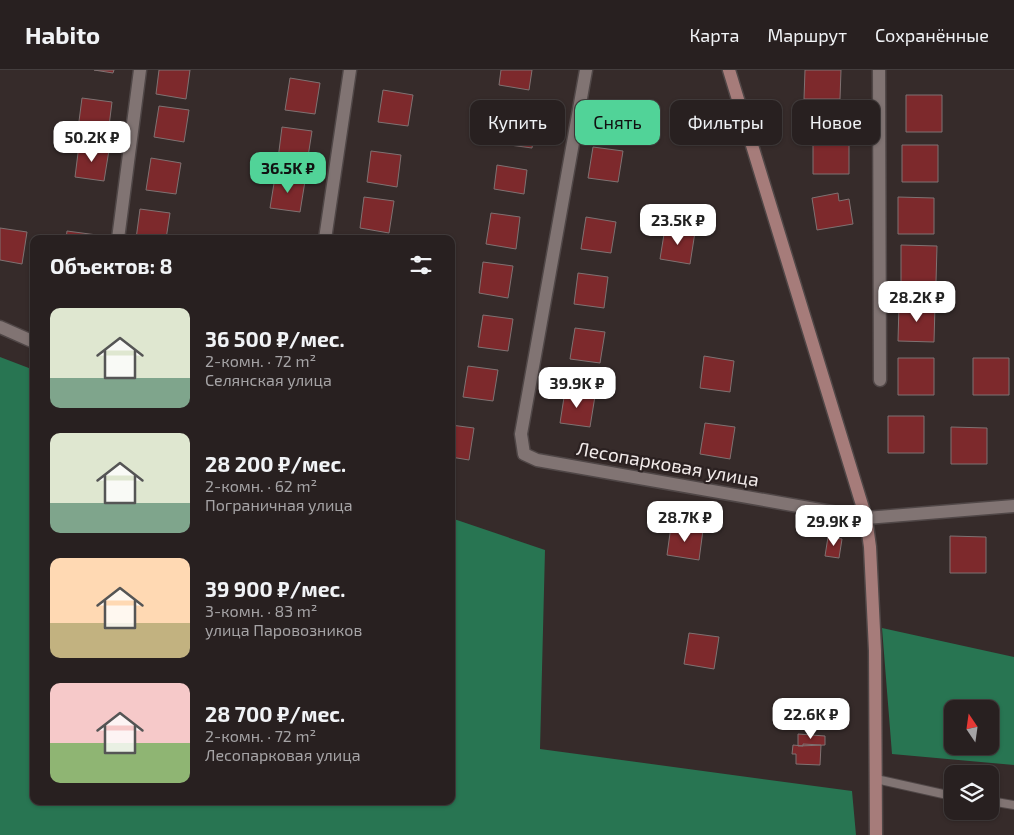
<!DOCTYPE html>
<html lang="ru">
<head>
<meta charset="utf-8">
<style>
	:root { --surface:#282020; --page:#342d2d; --text:#f1f3f6; --muted:#a5a3a5; --line:#443e3e; --accent:#51d398 }
	body { margin:0; font-family:"Exo 2",sans-serif; background:var(--page); color:var(--text); height:100vh; display:flex; flex-direction:column; font-size:19px; white-space:nowrap }
	* { box-sizing:border-box; margin:0 }
	p { font-size:16px; color:var(--muted) }
	.icon { flex:none; width:28px; height:28px; fill:none; stroke:currentColor; stroke-width:2; stroke-linecap:round; stroke-linejoin:round }
	.map { position:relative; flex:1; overflow:hidden }
	.side { position:absolute; left:30px; top:165px; width:425px; height:570px; display:flex; flex-direction:column; background:var(--surface); border-radius:10px; box-shadow:0 1px 4px #0004,0 0 0 1px var(--line) }
	.side>* { flex:none }
	.guide { position:absolute; left:470px; top:30px; width:469px; height:45px; display:flex; gap:10px }
	.needle { width:32px; rotate:347deg }
	.buttons { position:absolute; left:944px; top:630px; display:grid; gap:10px }
	.buttons a { display:grid; place-items:center; width:55px; height:55px; border-radius:10px; background:var(--surface); box-shadow:0 1px 4px #0004,0 0 0 1px var(--line); font-size:25px }
	.price { position:absolute; translate:-50% -42px; padding:0 11px; border-radius:10px; background:#fff; color:#222; font-size:16px; line-height:32px; filter:drop-shadow(0 1px 2px #0008) }
	.price::after { content:''; position:absolute; left:50%; top:30px; width:15px; height:11px; margin-left:-8px; background:inherit; clip-path:polygon(0 0,100% 0,50% 100%) }
	.price.on { background:var(--accent); color:#111 }
	ul { padding:0; list-style:none }
	li { display:flex; align-items:center; gap:15px; height:125px; padding:0 20px }
	li span { display:grid; place-items:center; flex:none; width:140px; height:100px; border-radius:10px; color:#555 }
	li>.icon { margin-inline-start:auto }
	span .icon { width:60px; height:60px; fill:#fffc; stroke-width:1 }
	li b { font-size:21px }
	h2 { display:flex; justify-content:space-between; align-items:center; height:60px; padding:0 20px; font-size:21px }
	.chip { padding:0 18px; border-radius:10px; background:var(--surface); box-shadow:0 1px 4px #0004,0 0 0 1px var(--line); font-size:18px; line-height:45px }
	.chip.on { background:var(--accent); color:#111 }
	header { display:flex; align-items:center; gap:30px; box-sizing:border-box; height:70px; padding:0 25px; background:var(--surface); border-bottom:1px solid var(--line) }
	header strong { font-size:24px }
	nav { display:flex; gap:28px; margin-inline-start:auto; font-size:18px }
	.map>svg:first-child { display:block }
</style>
</head>
<body>
<header>
<strong>Habito</strong>
<nav><a>Карта</a><a>Маршрут</a><a>Сохранённые</a></nav>
</header>
<div class="map">
<svg width="1014" height="765" viewBox="0 0 1014 765">
	<rect width="100%" height="100%" fill="#362b2a"/>
	<path fill="#287552" fill-rule="evenodd" d="M 0,287 L 34,300 L 34,731 L 451,731 L 451,448 L 545,480 L 540,679 L 852,721 L 856,765 L 0,765 Z
		M 882,558 L 1014,587 L 1014,695 L 892,684 ZM 952,639 L 990,639 L 990,676 L 952,676 Z"/>
	<path fill="#7d292c" stroke="#7f7272" d="M 94,0 L 114,0 L 113,3 Z
		M 159,0 L 190,0 L 186,29 L 156,24 Z
		M 501,0 L 532,0 L 529,20 L 499,15 Z
		M 805,0 L 841,0 L 840,29 L 804,29 Z
		M 290,8 L 320,13 L 315,44 L 285,40 Z
		M 383,20 L 413,25 L 408,56 L 378,52 Z
		M 906,25 L 942,25 L 942,62 L 906,62 Z
		M 82,28 L 112,32 L 108,64 L 78,59 Z
		M 605,33 L 635,37 L 630,69 L 600,65 Z
		M 159,36 L 189,40 L 184,72 L 154,67 Z
		M 507,43 L 536,47 L 532,78 L 502,74 Z
		M 282,57 L 312,61 L 307,93 L 278,89 Z
		M 813,67 L 849,68 L 849,104 L 813,104 Z
		M 79,75 L 109,80 L 104,111 L 75,107 Z
		M 902,75 L 938,75 L 938,112 L 902,112 Z
		M 593,77 L 623,81 L 618,112 L 588,108 Z
		M 371,81 L 401,85 L 397,117 L 367,112 Z
		M 151,88 L 181,93 L 176,124 L 146,120 Z
		M 497,95 L 527,100 L 524,124 L 494,119 Z
		M 275,107 L 305,111 L 300,142 L 270,138 Z
		M 838,123 L 839,131 L 849,129 L 853,154 L 817,160 L 812,128 Z
		M 364,127 L 394,131 L 389,163 L 360,158 Z
		M 898,127 L 934,128 L 934,164 L 898,164 Z
		M 140,139 L 170,143 L 166,169 L 136,169 Z
		M 491,143 L 520,147 L 516,179 L 486,174 Z
		M 586,147 L 616,152 L 611,183 L 581,179 Z
		M 0,158 L 27,162 L 22,194 L 0,190 Z
		M 665,158 L 695,162 L 690,194 L 660,189 Z
		M 67,161 L 97,165 L 96,169 L 66,169 Z
		M 901,175 L 937,176 L 936,212 L 901,212 Z
		M 483,192 L 513,196 L 508,228 L 479,223 Z
		M 578,203 L 608,207 L 604,238 L 574,234 Z
		M 899,235 L 935,235 L 934,272 L 898,271 Z
		M 483,245 L 513,249 L 508,281 L 478,277 Z
		M 575,258 L 605,262 L 600,293 L 570,289 Z
		M 704,286 L 734,291 L 730,322 L 700,318 Z
		M 898,288 L 934,288 L 934,325 L 898,325 Z
		M 973,288 L 1009,288 L 1009,325 L 973,325 Z
		M 468,296 L 498,300 L 493,331 L 463,327 Z
		M 565,321 L 595,326 L 590,357 L 560,353 Z
		M 888,346 L 924,346 L 924,383 L 888,383 Z
		M 705,353 L 735,357 L 730,389 L 700,384 Z
		M 451,355 L 474,358 L 469,390 L 451,387 Z
		M 951,357 L 987,358 L 987,394 L 951,394 Z
		M 671,456 L 703,460 L 699,490 L 667,485 Z
		M 950,466 L 986,467 L 986,503 L 950,503 Z
		M 828,467 L 842,469 L 839,488 L 825,486 Z
		M 689,563 L 719,567 L 714,599 L 684,594 Z
		M 798,664 L 825,666 L 825,675 L 798,676 Z
		M 803,674 L 821,675 L 820,695 L 796,694 L 796,684 L 792,684 L 793,675 L 803,676 Z"/>
	<g fill="none" stroke-linecap="round" stroke-linejoin="round">
		<g stroke="#504747" stroke-width="10">
			<path id="service" d="M 876,709 L 952,726
				M 990,731 L 1014,735"/>
		</g>
		<g stroke="#504747" stroke-width="15">
			<path id="minor" d="M 586,0 L 521,364 L 524,384 L 537,390 L 866,448 L 1014,436
				M 879,0 L 880,310
				M 118,169 L 140,0
				M 325,169 L 350,0
				M 0,257 L 34,272"/>
		</g>
		<g stroke="#504747" stroke-width="15">
			<path id="secondary" d="M 729,0 L 866,448 L 870,477 L 875,581 L 876,765"/>
		</g>
		<use href="#service" stroke="#817473" stroke-width="8"/>
		<use href="#minor" stroke="#817473" stroke-width="12"/>
		<use href="#secondary" stroke="#a67c7a" stroke-width="12"/>
	</g>
	<g text-anchor="middle" stroke-width="4.5" stroke-linejoin="round" paint-order="stroke">
		<g font-size="19" fill="#f2ebea" stroke="#2b2121">
			<text transform="translate(668 394) rotate(10)" y="7">Лесопарковая улица</text>
		</g>
	</g>
</svg>
<div class="buttons">
<a><svg class="needle" viewBox="-14 -14 28 28"><path d="M0-13l5 13h-10z" fill="#e53935"/><path d="M0 13l5-13h-10z" fill="#a5a3a5"/></svg></a>
<a><svg class="icon" aria-label="layers" viewBox="0 0 24 24"><path d="M12 4l9 5-9 5-9-5zM3 14l9 5 9-5"/></svg></a>
</div>
<b class="price" style="left:92px;top:93px">50.2K ₽</b>
<b class="price on" style="left:288px;top:124px">36.5K ₽</b>
<b class="price" style="left:678px;top:176px">23.5K ₽</b>
<b class="price" style="left:917px;top:253px">28.2K ₽</b>
<b class="price" style="left:577px;top:339px">39.9K ₽</b>
<b class="price" style="left:685px;top:473px">28.7K ₽</b>
<b class="price" style="left:834px;top:477px">29.9K ₽</b>
<b class="price" style="left:811px;top:670px">22.6K ₽</b>
<div class="guide">
<a class="chip">Купить</a>
<a class="chip on">Снять</a>
<a class="chip">Фильтры</a>
<a class="chip">Новое</a>
</div>
<section class="side">
<h2>Объектов: 8<svg class="icon" aria-label="filters" viewBox="0 0 24 24"><path d="M4 7h16M4 17h16"/><circle cx="9" cy="7" r="2"/><circle cx="15" cy="17" r="2"/></svg></h2>
<ul>
<li><span style="background:linear-gradient(#dfe7d0 70%,#7fa58c 0)"><svg class="icon" aria-label="home" viewBox="0 0 24 24"><path d="M3 11l9-7 9 7M6 9v11h12V9"/></svg></span><div><b>36 500 ₽/мес.</b><p>2-комн. · 72 m²</p><p>Селянская улица</p></div></li>
<li><span style="background:linear-gradient(#dfe7d0 70%,#7fa58c 0)"><svg class="icon" aria-label="home" viewBox="0 0 24 24"><path d="M3 11l9-7 9 7M6 9v11h12V9"/></svg></span><div><b>28 200 ₽/мес.</b><p>2-комн. · 62 m²</p><p>Пограничная улица</p></div></li>
<li><span style="background:linear-gradient(#ffd9b3 65%,#c2b280 0)"><svg class="icon" aria-label="home" viewBox="0 0 24 24"><path d="M3 11l9-7 9 7M6 9v11h12V9"/></svg></span><div><b>39 900 ₽/мес.</b><p>3-комн. · 83 m²</p><p>улица Паровозников</p></div></li>
<li><span style="background:linear-gradient(#f6c9c9 60%,#8fb573 0)"><svg class="icon" aria-label="home" viewBox="0 0 24 24"><path d="M3 11l9-7 9 7M6 9v11h12V9"/></svg></span><div><b>28 700 ₽/мес.</b><p>2-комн. · 72 m²</p><p>Лесопарковая улица</p></div></li>
</ul>
</section>
</div>
</body>
</html>
